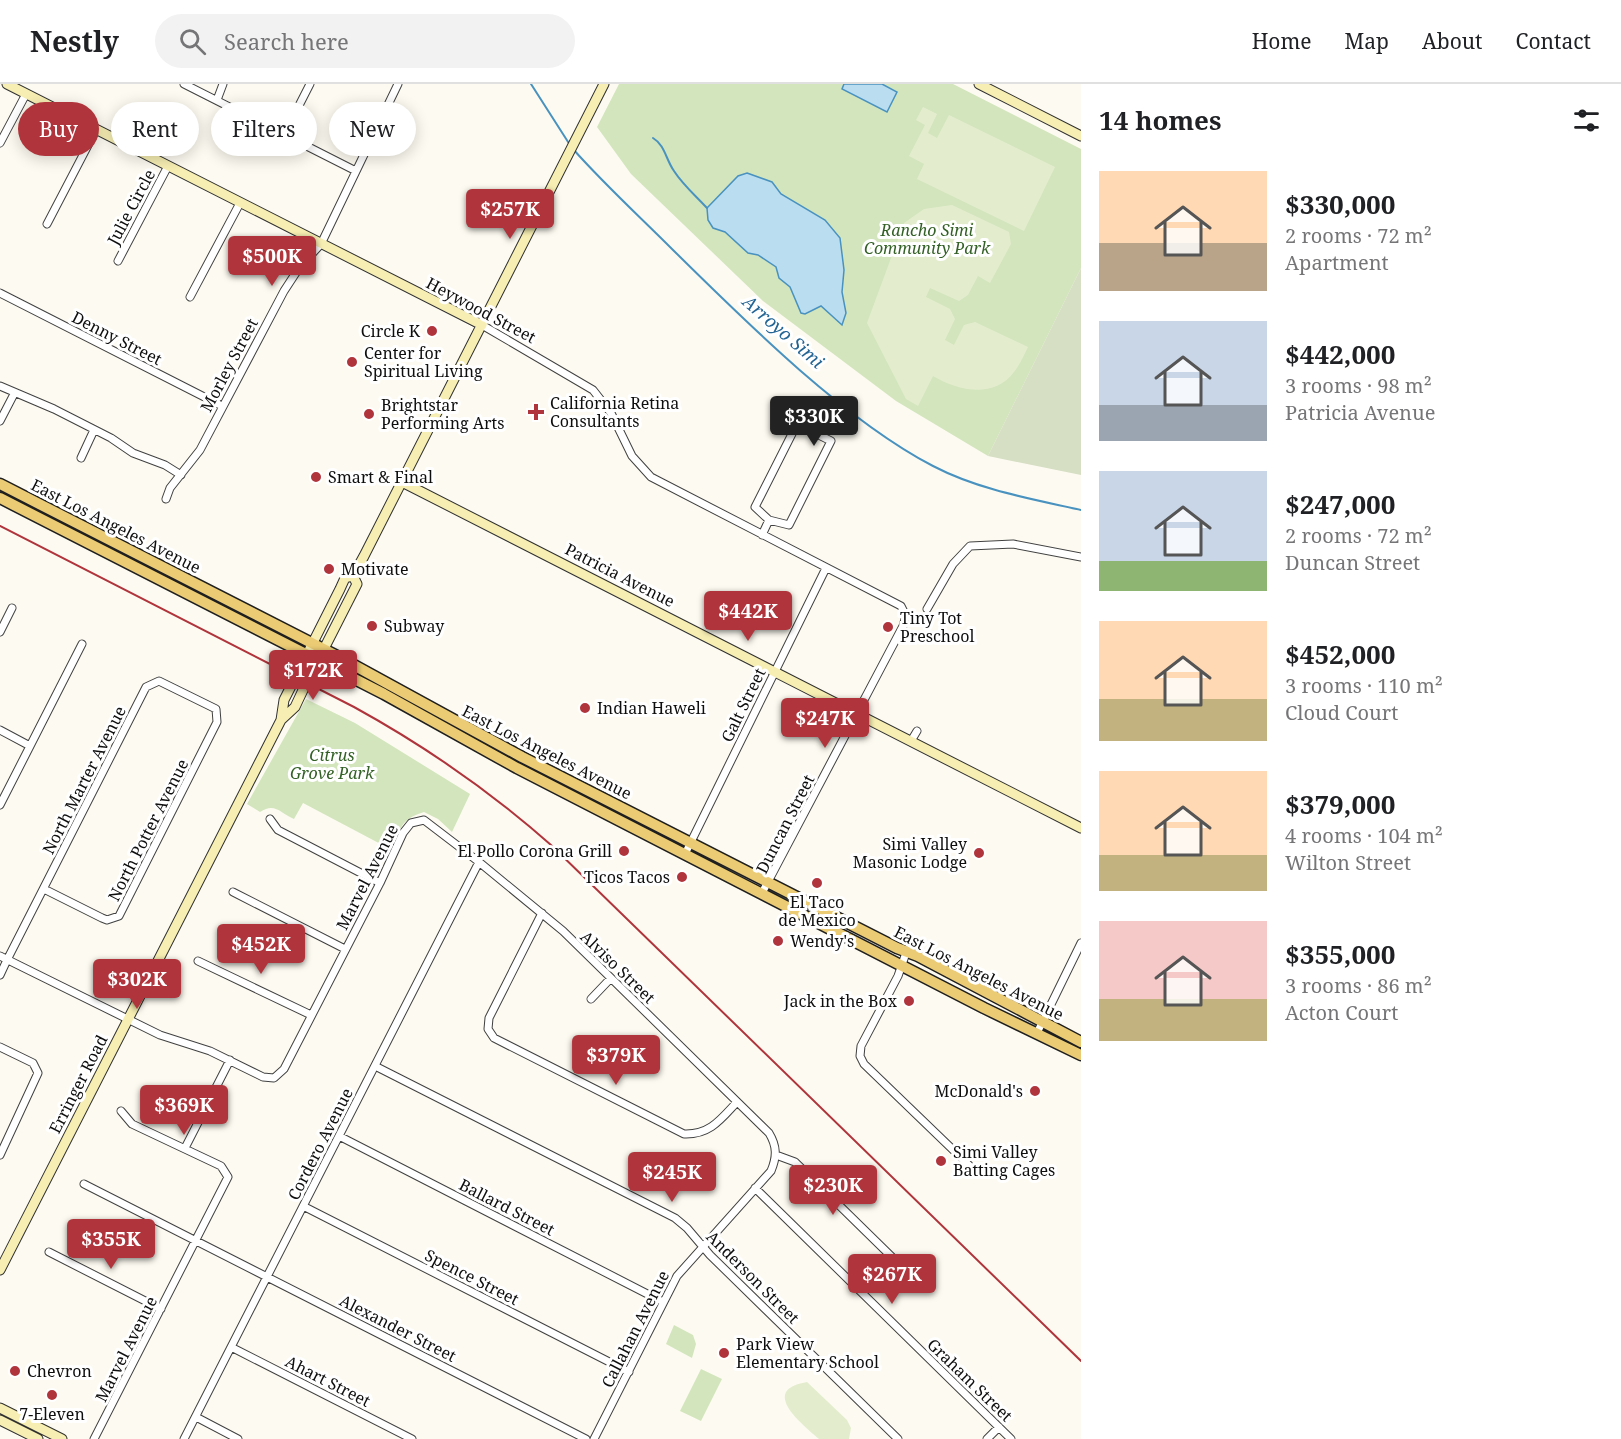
<!DOCTYPE html>
<html lang="en">
<head>
<meta charset="utf-8">
<style>
	:root { --surface:#fff; --page:#f2f2f2; --text:#202124; --muted:#757577; --line:#e0e0e0; --accent:#b0343c }
	body { margin:0; font-family:"Noto Serif",serif; background:var(--page); color:var(--text); height:100vh; display:flex; flex-direction:column; font-size:22px; white-space:nowrap }
	* { box-sizing:border-box; margin:0 }
	p { font-size:20px; color:var(--muted) }
	.icon { flex:none; width:33px; height:33px; fill:none; stroke:currentColor; stroke-width:2; stroke-linecap:round; stroke-linejoin:round }
	.map { position:relative; flex:1; overflow:hidden }
	.side { display:flex; flex-direction:column; background:var(--surface); width:540px }
	.side>* { flex:none }
	.top-card { position:absolute; left:18px; top:18px; width:570px; height:54px; display:flex; gap:12px }
	.price { position:absolute; translate:-50% -51px; padding:0 14px; border-radius:6px; background:var(--accent); color:#fff; font-size:20px; line-height:39px; filter:drop-shadow(0 2px 3px #0008) }
	.price::after { content:''; position:absolute; left:50%; top:36px; width:18px; height:14px; margin-left:-9px; background:inherit; clip-path:polygon(0 0,100% 0,50% 100%) }
	.price.active { background:#222; color:#fff }
	ul { padding:0; list-style:none }
	li { display:flex; align-items:center; gap:18px; height:150px; padding:0 18px }
	li span { display:grid; place-items:center; flex:none; width:168px; height:120px; border-radius:0px; color:#555 }
	li>.icon { margin-inline-start:auto }
	span .icon { width:72px; height:72px; fill:#fffc; stroke-width:1 }
	li b { font-size:26px }
	h2 { display:flex; justify-content:space-between; align-items:center; height:72px; padding:0 18px; font-size:26px }
	.pill { padding:0 21px; border-radius:27px; background:var(--surface); box-shadow:0 3px 15px #0003; font-size:21px; line-height:54px }
	.pill.active { background:var(--accent); color:#fff }
	header { display:flex; align-items:center; gap:36px; box-sizing:border-box; height:84px; padding:0 30px; background:var(--surface); border-bottom:2px solid var(--line) }
	header strong { font-size:28px }
	nav { display:flex; gap:33px; margin-inline-start:auto; font-size:21px }
	.search { width:420px; height:54px; background:var(--page); display:flex; align-items:center; gap:15px; box-sizing:border-box; padding:0 21px; border-radius:33px; color:var(--muted); font-size:22px }
	main { display:flex; flex:1; min-height:0 }
	.map>svg:first-child { display:block }
</style>
</head>
<body>
<header>
<strong>Nestly</strong>
<div class="search"><svg class="icon" aria-label="search" viewBox="0 0 24 24"><circle cx="10" cy="10" r="6"/><path d="M15 15l6 6"/></svg>Search here</div>
<nav><a>Home</a><a>Map</a><a>About</a><a>Contact</a></nav>
</header>
<main>
<div class="map">
<svg width="1081" height="1355" viewBox="0 0 1081 1355">
	<rect width="100%" height="100%" fill="#fdfbf1"/>
	<path fill="#d3e5bd" d="M 619,0 L 953,0 L 1081,65 L 1081,184 L 988,372 L 896,317 L 763,217 L 631,90 L 597,43 Z
		M 306,615 L 355,639 L 470,710 L 452,748 L 438,735 L 424,728 C 399,736 402,744 390,765 L 303,719 L 294,735 C 280,729 275,718 260,728 L 247,720 Z
		M 674,1241 L 693,1251 L 696,1260 L 692,1274 L 666,1260 Z
		M 701,1285 L 722,1295 L 701,1337 L 680,1327 Z"/>
	<path fill="#d6dec3" d="M 1081,184 L 1081,391 L 988,372 Z"/>
	<path fill="#e3edce" d="M 923,23 L 937,30 L 928,49 L 937,54 L 949,31 L 1055,83 L 1024,147 L 917,95 L 924,80 L 909,72 L 925,41 L 916,36 Z
		M 952,121 L 1009,148 L 1011,160 L 990,199 L 978,192 L 968,211 L 959,217 L 930,204 L 926,213 L 950,225 L 955,235 L 945,256 L 954,261 L 964,241 L 975,238 L 1028,263 C 1024,271 1020,281 1014,288 C 994,315 958,307 933,292 L 918,322 L 906,315 L 867,239 L 904,139 L 924,125 Z
		M 807,1298 L 847,1336 L 851,1344 L 849,1355 L 819,1355 C 803,1341 758,1306 807,1298 Z"/>
	<path fill="#baddf0" stroke="#4992c0" stroke-width="1.5" d="M 844,0 L 882,0 L 897,8 L 887,28 L 842,5 Z
		M 747,89 L 772,98 L 781,110 L 825,136 L 840,154 L 844,186 L 842,208 L 846,229 L 842,241 L 821,222 L 805,230 L 801,229 L 790,203 L 779,194 L 776,183 L 758,171 L 748,169 L 725,148 L 713,144 L 708,136 L 707,124 L 738,92 Z"/>
	<g fill="none" stroke-linecap="round" stroke-linejoin="round">
		<path stroke="#4992c0" stroke-width="2" d="M 531,0 L 570,61
			M 653,54 C 665,61 666,76 674,87 C 683,101 695,111 707,124
			M 573,65 C 604,100 639,132 672,165 C 745,237 843,335 933,382 C 979,406 1032,415 1081,426"/>
		<g stroke="#414141" stroke-width="9">
			<path id="street" d="M 184,0 L 354,86
				M 217,16 L 223,0
				M 284,51 L 310,0
				M 0,59 L 26,10
				M 47,140 L 96,46
				M 118,177 L 168,82
				M 0,209 L 222,322
				M 190,213 L 240,119
				M 482,241 L 593,306 L 611,329 L 632,372 L 651,393 L 901,522 L 906,532 L 903,542 L 762,809
				M 0,302 L 54,325 L 111,354 L 133,369 L 165,381 L 181,391
				M 0,337 L 14,310
				M 797,340 L 831,357 L 789,441 L 769,436 L 755,423 Z
				M 81,374 L 94,346
				M 166,415 L 170,404 L 200,366 L 284,207 L 299,184 L 321,160 L 398,0
				M 762,451 L 769,436
				M 927,525 L 953,480 L 970,462 L 1013,460 L 1081,473
				M 906,532 L 922,537
				M 0,548 L 12,524
				M 0,646 L 30,662
				M 911,657 L 917,647
				M 0,721 L 82,560
				M 270,735 L 278,746 L 380,799
				M 685,770 L 826,484
				M 233,808 L 345,865
				M 542,829 L 489,934 L 488,945 L 494,954 L 684,1050 C 710,1051 721,1035 737,1018
				M 907,866 L 898,892 L 861,962 L 860,972 L 864,980 L 976,1088
				M 0,872 L 160,951 L 210,967 L 263,993 L 274,994 L 284,985 L 380,799 L 403,749 L 411,739 L 424,736 L 479,778 L 563,847 L 769,1049 C 777,1062 777,1073 771,1087 L 677,1192 L 594,1355
				M 198,877 L 311,931
				M 0,891 L 7,876 L 146,603 L 159,597 L 216,625 L 217,638 L 119,832 L 107,836 L 102,834 L 44,805
				M 591,915 L 611,894
				M 1037,949 L 1081,859
				M 0,963 L 33,979 L 38,989 L 0,1071
				M 375,982 L 675,1134 L 687,1144 L 710,1171 L 898,1355
				M 339,1052 L 663,1218
				M 185,1064 L 230,976
				M 776,1071 L 795,1078 L 897,1178
				M 84,1100 L 586,1355
				M 755,1104 L 1011,1355
				M 303,1122 L 629,1288
				M 49,1168 L 161,1225
				M 231,1263 L 412,1355
				M 196,1333 L 238,1355
				M 94,1355 L 228,1093 L 221,1082 L 132,1040 L 121,1027
				M 184,1355 L 479,778
				M 987,1355 L 999,1343"/>
		</g>
		<g stroke="#303030" stroke-width="11">
			<path id="secondary" d="M 7,0 L 482,241
				M 979,0 L 1081,52
				M 402,398 L 1081,744
				M 281,636 L 295,623 L 303,606 L 357,500 L 353,492
				M 0,1186 L 281,636 L 284,616 L 340,505 L 345,494 L 353,492 L 364,472 L 604,0
				M 0,1324 L 62,1355
				M 0,1336 L 38,1355"/>
		</g>
		<g stroke="#1f1f1f" stroke-width="13">
			<path id="primary" d="M 0,400 L 339,573 L 522,673 L 897,864 L 918,872 L 1081,958
				M 0,414 L 384,610 L 517,684 L 984,924 L 1081,971"/>
		</g>
		<use href="#street" stroke="#fff" stroke-width="7"/>
		<use href="#secondary" stroke="#f7eeb3" stroke-width="9"/>
		<use href="#primary" stroke="#ebcb74" stroke-width="10"/>
		<path stroke="#b0343c" stroke-width="2" d="M 0,442 L 354,623 C 425,662 490,707 551,761 L 1081,1277"/>
	</g>
	<g fill="#b0343c" stroke="#fff" stroke-width="2">
		<circle cx="432" cy="247" r="6"/>
		<circle cx="352" cy="278" r="6"/>
		<path d="M533 319h6v6h6v6h-6v6h-6v-6h-6v-6h6z"/>
		<circle cx="369" cy="330" r="6"/>
		<circle cx="316" cy="393" r="6"/>
		<circle cx="329" cy="485" r="6"/>
		<circle cx="372" cy="542" r="6"/>
		<circle cx="888" cy="543" r="6"/>
		<circle cx="585" cy="624" r="6"/>
		<circle cx="624" cy="767" r="6"/>
		<circle cx="979" cy="769" r="6"/>
		<circle cx="682" cy="793" r="6"/>
		<circle cx="817" cy="799" r="6"/>
		<circle cx="778" cy="857" r="6"/>
		<circle cx="909" cy="917" r="6"/>
		<circle cx="1035" cy="1007" r="6"/>
		<circle cx="941" cy="1077" r="6"/>
		<circle cx="724" cy="1269" r="6"/>
		<circle cx="15" cy="1287" r="6"/>
		<circle cx="52" cy="1311" r="6"/>
	</g>
	<g text-anchor="middle" stroke-width="6" stroke-linejoin="round" paint-order="stroke">
		<g font-size="16" fill="#0e0e0e" stroke="#fff">
			<text transform="translate(131 123) rotate(-62)" y="6">Julie Circle</text>
			<text transform="translate(481 226) rotate(28)" y="6">Heywood Street</text>
			<text transform="translate(117 254) rotate(27)" y="6">Denny Street</text>
			<text transform="translate(229 281) rotate(-62)" y="6">Morley Street</text>
			<text transform="translate(116 442) rotate(27)" y="6">East Los Angeles Avenue</text>
			<text transform="translate(620 491) rotate(27)" y="6">Patricia Avenue</text>
			<text transform="translate(743 621) rotate(-64)" y="6">Galt Street</text>
			<text transform="translate(547 668) rotate(27)" y="6">East Los Angeles Avenue</text>
			<text transform="translate(84 696) rotate(-63)" y="6">North Marter Avenue</text>
			<text transform="translate(785 740) rotate(-63)" y="6">Duncan Street</text>
			<text transform="translate(148 746) rotate(-63)" y="6">North Potter Avenue</text>
			<text transform="translate(367 793) rotate(-63)" y="6">Marvel Avenue</text>
			<text transform="translate(618 883) rotate(44)" y="6">Alviso Street</text>
			<text transform="translate(979 889) rotate(27)" y="6">East Los Angeles Avenue</text>
			<text transform="translate(78 1000) rotate(-63)" y="6">Erringer Road</text>
			<text transform="translate(320 1060) rotate(-63)" y="6">Cordero Avenue</text>
			<text transform="translate(507 1123) rotate(27)" y="6">Ballard Street</text>
			<text transform="translate(472 1193) rotate(27)" y="6">Spence Street</text>
			<text transform="translate(753 1193) rotate(45)" y="6">Anderson Street</text>
			<text transform="translate(398 1244) rotate(27)" y="6">Alexander Street</text>
			<text transform="translate(635 1245) rotate(-63)" y="6">Callahan Avenue</text>
			<text transform="translate(126 1265) rotate(-63)" y="6">Marvel Avenue</text>
			<text transform="translate(970 1296) rotate(44)" y="6">Graham Street</text>
			<text transform="translate(328 1297) rotate(27)" y="6">Ahart Street</text>
		</g>
		<g font-size="16" font-style="italic" fill="#326025" stroke="#fff">
			<text x="927" y="152">Rancho Simi<tspan x="927" dy="18">Community Park</tspan></text>
			<text x="332" y="677">Citrus<tspan x="332" dy="18">Grove Park</tspan></text>
		</g>
		<g font-size="16" fill="#0e0e0e" stroke="#fff" text-anchor="start">
			<text x="420" y="253" text-anchor="end">Circle K</text>
			<text x="364" y="275">Center for<tspan x="364" dy="18">Spiritual Living</tspan></text>
			<text x="550" y="325">California Retina<tspan x="550" dy="18">Consultants</tspan></text>
			<text x="381" y="327">Brightstar<tspan x="381" dy="18">Performing Arts</tspan></text>
			<text x="328" y="399">Smart &amp; Final</text>
			<text x="341" y="491">Motivate</text>
			<text x="900" y="540">Tiny Tot<tspan x="900" dy="18">Preschool</tspan></text>
			<text x="384" y="548">Subway</text>
			<text x="597" y="630">Indian Haweli</text>
			<text x="967" y="766" text-anchor="end">Simi Valley<tspan x="967" dy="18">Masonic Lodge</tspan></text>
			<text x="612" y="773" text-anchor="end">El Pollo Corona Grill</text>
			<text x="670" y="799" text-anchor="end">Ticos Tacos</text>
			<text x="817" y="824" text-anchor="middle">El Taco<tspan x="817" dy="18">de Mexico</tspan></text>
			<text x="790" y="863">Wendy's</text>
			<text x="897" y="923" text-anchor="end">Jack in the Box</text>
			<text x="1023" y="1013" text-anchor="end">McDonald's</text>
			<text x="953" y="1074">Simi Valley<tspan x="953" dy="18">Batting Cages</tspan></text>
			<text x="736" y="1266">Park View<tspan x="736" dy="18">Elementary School</tspan></text>
			<text x="27" y="1293">Chevron</text>
			<text x="52" y="1336" text-anchor="middle">7-Eleven</text>
		</g>
		<g font-size="18" font-style="italic" fill="#246594" stroke="#fff">
			<text transform="translate(783 248) rotate(41)" y="6">Arroyo Simi</text>
		</g>
	</g>
</svg>
<b class="price" style="left:510px;top:156px">$257K</b>
<b class="price" style="left:272px;top:203px">$500K</b>
<b class="price active" style="left:814px;top:363px">$330K</b>
<b class="price" style="left:748px;top:558px">$442K</b>
<b class="price" style="left:313px;top:617px">$172K</b>
<b class="price" style="left:825px;top:665px">$247K</b>
<b class="price" style="left:261px;top:891px">$452K</b>
<b class="price" style="left:137px;top:926px">$302K</b>
<b class="price" style="left:616px;top:1002px">$379K</b>
<b class="price" style="left:184px;top:1052px">$369K</b>
<b class="price" style="left:672px;top:1119px">$245K</b>
<b class="price" style="left:833px;top:1132px">$230K</b>
<b class="price" style="left:111px;top:1186px">$355K</b>
<b class="price" style="left:892px;top:1221px">$267K</b>
<div class="top-card">
<a class="pill active">Buy</a>
<a class="pill">Rent</a>
<a class="pill">Filters</a>
<a class="pill">New</a>
</div>
</div>
<section class="side">
<h2>14 homes<svg class="icon" aria-label="filters" viewBox="0 0 24 24"><path d="M4 7h16M4 17h16"/><circle cx="9" cy="7" r="2"/><circle cx="15" cy="17" r="2"/></svg></h2>
<ul>
<li><span style="background:linear-gradient(#ffd9b3 60%,#b9a48a 0)"><svg class="icon" aria-label="home" viewBox="0 0 24 24"><path d="M3 11l9-7 9 7M6 9v11h12V9"/></svg></span><div><b>$330,000</b><p>2 rooms · 72 m²</p><p>Apartment</p></div></li>
<li><span style="background:linear-gradient(#c9d6e8 70%,#9aa5b1 0)"><svg class="icon" aria-label="home" viewBox="0 0 24 24"><path d="M3 11l9-7 9 7M6 9v11h12V9"/></svg></span><div><b>$442,000</b><p>3 rooms · 98 m²</p><p>Patricia Avenue</p></div></li>
<li><span style="background:linear-gradient(#c9d6e8 75%,#8fb573 0)"><svg class="icon" aria-label="home" viewBox="0 0 24 24"><path d="M3 11l9-7 9 7M6 9v11h12V9"/></svg></span><div><b>$247,000</b><p>2 rooms · 72 m²</p><p>Duncan Street</p></div></li>
<li><span style="background:linear-gradient(#ffd9b3 65%,#c2b280 0)"><svg class="icon" aria-label="home" viewBox="0 0 24 24"><path d="M3 11l9-7 9 7M6 9v11h12V9"/></svg></span><div><b>$452,000</b><p>3 rooms · 110 m²</p><p>Cloud Court</p></div></li>
<li><span style="background:linear-gradient(#ffd9b3 70%,#c2b280 0)"><svg class="icon" aria-label="home" viewBox="0 0 24 24"><path d="M3 11l9-7 9 7M6 9v11h12V9"/></svg></span><div><b>$379,000</b><p>4 rooms · 104 m²</p><p>Wilton Street</p></div></li>
<li><span style="background:linear-gradient(#f6c9c9 65%,#c2b280 0)"><svg class="icon" aria-label="home" viewBox="0 0 24 24"><path d="M3 11l9-7 9 7M6 9v11h12V9"/></svg></span><div><b>$355,000</b><p>3 rooms · 86 m²</p><p>Acton Court</p></div></li>
</ul>
</section>
</main>
</body>
</html>
